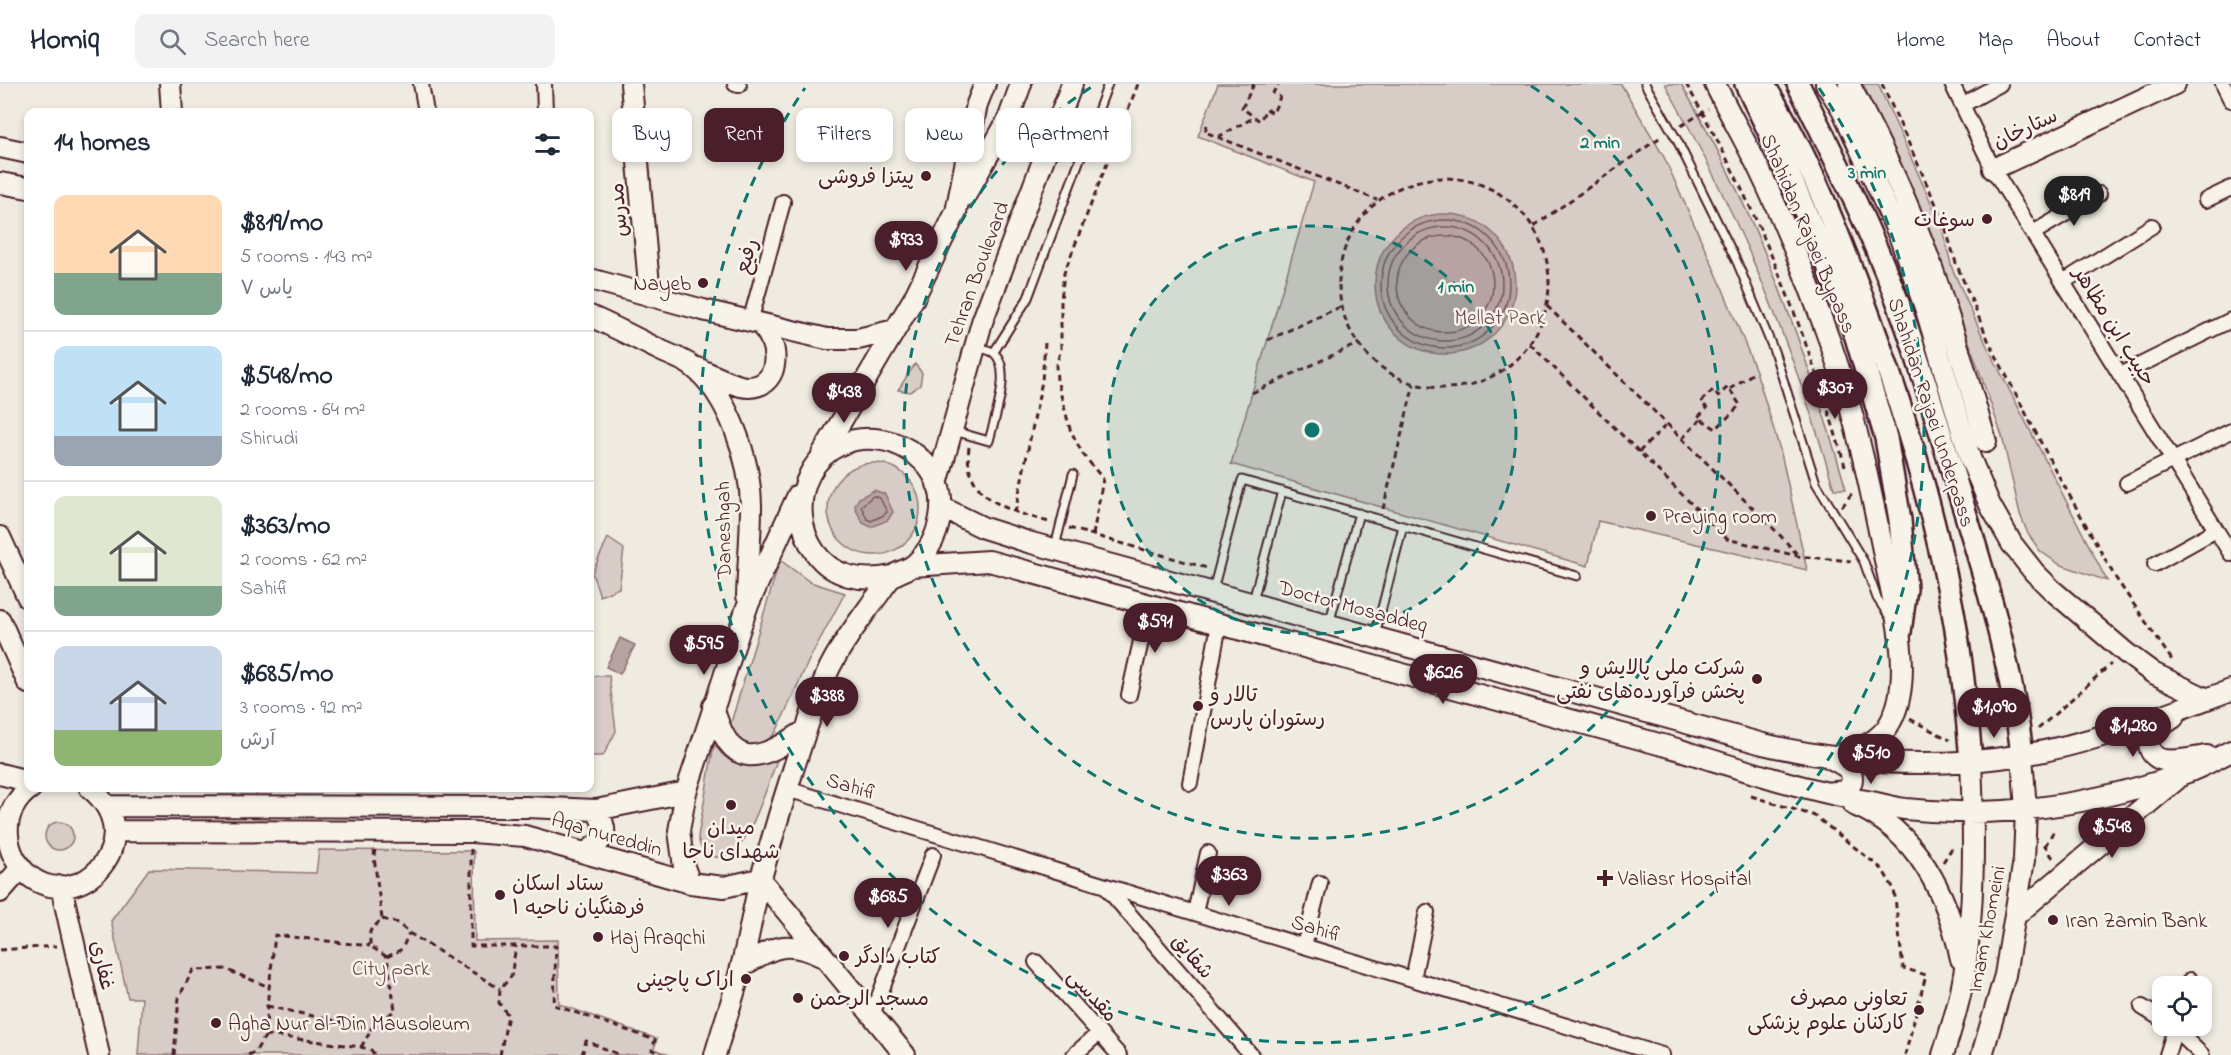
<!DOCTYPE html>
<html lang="en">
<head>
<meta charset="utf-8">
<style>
	:root { --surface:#fff; --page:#f2f2f3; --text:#1f2937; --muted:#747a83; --line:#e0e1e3; --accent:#4a1f2b }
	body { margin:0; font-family:"Indie Flower","Playpen Sans Arabic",sans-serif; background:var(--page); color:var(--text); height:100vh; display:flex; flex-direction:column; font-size:22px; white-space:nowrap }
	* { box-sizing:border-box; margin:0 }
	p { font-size:20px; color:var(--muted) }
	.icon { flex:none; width:33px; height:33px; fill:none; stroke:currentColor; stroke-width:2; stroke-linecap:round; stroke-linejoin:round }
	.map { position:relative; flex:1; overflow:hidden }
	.drawer { position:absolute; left:24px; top:24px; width:570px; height:684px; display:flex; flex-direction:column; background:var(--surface); border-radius:12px; box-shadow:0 3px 9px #0003 }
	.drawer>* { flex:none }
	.top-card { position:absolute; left:612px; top:24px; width:570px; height:54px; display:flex; gap:12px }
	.controls { position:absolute; left:2152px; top:892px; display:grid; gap:12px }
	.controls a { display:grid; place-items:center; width:60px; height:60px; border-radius:12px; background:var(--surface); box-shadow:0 3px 9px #0003; font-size:30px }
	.price { position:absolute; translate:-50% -51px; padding:0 14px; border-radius:21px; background:var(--accent); color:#fff; font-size:20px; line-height:39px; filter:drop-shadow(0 2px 3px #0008) }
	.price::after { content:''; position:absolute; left:50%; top:36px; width:18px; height:14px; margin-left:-9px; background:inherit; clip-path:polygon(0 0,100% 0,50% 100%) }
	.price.current { background:#222; color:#fff }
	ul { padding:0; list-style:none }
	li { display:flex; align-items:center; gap:18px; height:150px; padding:0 30px }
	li+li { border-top:2px solid var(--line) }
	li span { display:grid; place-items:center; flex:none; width:168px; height:120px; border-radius:12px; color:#555 }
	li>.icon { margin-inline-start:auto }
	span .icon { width:72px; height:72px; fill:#fffc; stroke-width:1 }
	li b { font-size:26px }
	h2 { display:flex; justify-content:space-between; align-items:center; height:72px; padding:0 30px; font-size:26px }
	.chip { padding:0 21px; border-radius:12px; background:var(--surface); box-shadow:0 3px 9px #0003; font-size:21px; line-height:54px }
	.chip.current { background:var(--accent); color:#fff }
	header { display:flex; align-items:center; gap:36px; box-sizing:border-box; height:84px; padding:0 30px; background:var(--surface); border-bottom:2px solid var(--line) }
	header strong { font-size:28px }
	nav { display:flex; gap:33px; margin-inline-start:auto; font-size:21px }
	.search { width:420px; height:54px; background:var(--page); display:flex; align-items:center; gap:15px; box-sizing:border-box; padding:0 21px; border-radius:12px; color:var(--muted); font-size:22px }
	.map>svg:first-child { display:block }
</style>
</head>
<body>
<header>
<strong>Homiq</strong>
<div class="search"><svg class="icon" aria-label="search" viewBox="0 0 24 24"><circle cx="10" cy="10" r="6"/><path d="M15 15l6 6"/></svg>Search here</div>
<nav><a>Home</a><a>Map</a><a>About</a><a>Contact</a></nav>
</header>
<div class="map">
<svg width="2231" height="971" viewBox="0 0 2231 971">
	<rect width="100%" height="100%" fill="#f0ebe0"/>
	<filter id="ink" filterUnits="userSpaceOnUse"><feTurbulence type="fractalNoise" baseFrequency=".0167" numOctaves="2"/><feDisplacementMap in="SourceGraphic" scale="12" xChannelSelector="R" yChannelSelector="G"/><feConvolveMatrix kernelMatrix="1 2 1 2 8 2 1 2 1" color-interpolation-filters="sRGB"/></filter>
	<g filter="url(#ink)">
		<path fill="#d8cdc6" stroke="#917678" stroke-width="1.5" d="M 1218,0 L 1621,0 L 1664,73 L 1720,198 L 1756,287 L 1781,369 L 1807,486 L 1598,437 L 1588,482 L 1231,380 L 1314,98 L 1198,52 Z
			M 1665,0 L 1681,0 C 1755,125 1806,265 1846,405 L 1834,405 C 1794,264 1738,128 1665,0 Z
			M 1863,0 L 1878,0 L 1941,141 L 1952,184 L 1986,260 L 2107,497 L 2059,480 L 2040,467 L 2028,450 L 2020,430 L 2002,352 L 1940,175 Z
			M 915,280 L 922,289 L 920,301 L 910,308 L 898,306 Z
			M828 425a46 46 0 1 1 92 0a46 46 0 1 1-92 0Z
			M 608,454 L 624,465 L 619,504 L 600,512 L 592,489 Z
			M 780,476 L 810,498 L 845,509 L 810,574 L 776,648 C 765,661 754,665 738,659 L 730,642 Z
			M 590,592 L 609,592 L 616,647 L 603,672 L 590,672 Z
			M 714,660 C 730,684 755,688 779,671 C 770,694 751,757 732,769 C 726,773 720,774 714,773 C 703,771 700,763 698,753 Z
			M45 752a14 14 0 1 1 28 0a14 14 0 1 1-28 0Z
			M 319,766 L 474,767 L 475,857 L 558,856 L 559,920 L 657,955 L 654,965 L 669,971 L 138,971 L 142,914 L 128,914 L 111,837 L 149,785 L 316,789 Z"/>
		<path fill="#b7a4a2" stroke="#8b6f72" stroke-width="1.5" d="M1375 200a70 70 0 1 1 140 0a70 70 0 1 1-140 0Z
			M 874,406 L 885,410 L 893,428 L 888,436 L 871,443 L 863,439 L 856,426 L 855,421 L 859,414 Z
			M 620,554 L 635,561 L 620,590 L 606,583 Z"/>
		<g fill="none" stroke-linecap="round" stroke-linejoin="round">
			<path stroke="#76545b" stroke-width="1.5" d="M1381 200a64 64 0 1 1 128 0a64 64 0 1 1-128 0Z
				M1388 200a57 57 0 1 1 114 0a57 57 0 1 1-114 0Z
				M1397 200a48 48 0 1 1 96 0a48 48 0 1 1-96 0Z
				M 873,412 L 880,414 L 887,428 L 884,431 L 871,437 L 867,435 L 861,422 Z"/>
			<g stroke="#4a1f2b" stroke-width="11">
				<path id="lane" d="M 1645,0 L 1677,56 L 1737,178 L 1774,267 L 1816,399 L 1864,478 L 1877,514 L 1889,532
					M 994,268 L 1028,214 L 1108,0
					M 954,347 L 989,357 C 994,336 1013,285 994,269 C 990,266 981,264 976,263
					M 1055,463 L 1073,390
					M 1213,506 L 1242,396 L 1577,492
					M 1253,517 L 1282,407
					M 1329,540 L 1359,429
					M 1375,551 L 1403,442"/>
			</g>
			<g stroke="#4a1f2b" stroke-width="18">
				<path id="street" d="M 421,0 L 426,28
					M 544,0 L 545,28
					M 735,0 L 739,1
					M 1952,0 L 1993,85 L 2231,470
					M 2223,0 L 2231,16
					M 1962,21 L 2000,0
					M 2206,116 L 2231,104
					M 2033,149 L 2099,110
					M 2063,198 L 2152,142
					M 750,238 L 783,118
					M 2120,291 L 2231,236
					M 2127,399 L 2231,347
					M 2155,480 L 2216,446
					M 1129,611 L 1149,521
					M 1190,699 L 1219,540
					M 787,705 L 1662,971
					M 1105,802 L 1251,971
					M 1195,829 L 1208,769
					M 1304,862 L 1320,799
					M 1036,878 L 1119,971
					M 1413,895 L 1427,828
					M 2188,903 L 2190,896
					M 2142,923 L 2163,936
					M 872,931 L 933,771
					M 2172,942 L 2202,971
					M 1074,971 L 1099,949
					M 2167,971 L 2176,942"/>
			</g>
			<g stroke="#4a1f2b" stroke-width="24">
				<path id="secondary" d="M 170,0 L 172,28
					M 631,0 L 650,212
					M 1715,0 C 1728,27 1743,53 1757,81 C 1785,139 1809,200 1831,261 C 1856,333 1871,407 1886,481 C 1895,526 1914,594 1891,637 C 1881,657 1860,665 1840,671
					M 1826,0 L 1842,25 L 1899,151 L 1926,226 L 1970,374 L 1990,421 L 2012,460 L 2034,488 L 2052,506 L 2126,569 L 2153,589 L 2207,615
					M 1849,0 C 1883,64 1915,132 1938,201 C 1956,253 1971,306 1986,358
					M 0,63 L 28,69
					M 1993,85 L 2175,0
					M 0,99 L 28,104
					M 965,112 L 1008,36 L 1021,0
					M 590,195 L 703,226 L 827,255 L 858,255 L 895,246
					M 590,232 C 615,243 639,256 664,268 C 673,272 684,276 692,282 C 729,311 750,376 751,421 C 751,452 748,482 747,512
					M 697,284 C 709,289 737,304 749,303 C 783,302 780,255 758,239
					M 822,370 L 914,214 L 956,128 L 977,20 L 985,0
					M 937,400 L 982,238 L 1072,0
					M 941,423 L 984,444 L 1028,458 L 1763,660 C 1847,680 1936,685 2022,671 C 2093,660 2163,631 2231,606
					M 0,453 L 28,514
					M 912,482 L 989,477 L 1677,665 C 1737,684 1798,704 1860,716 C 1875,718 1890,723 1905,725 C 1999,735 2092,721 2182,690 C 2199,685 2215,675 2231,667
					M 0,536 L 28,599
					M 713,622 C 731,689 758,678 806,646
					M 2173,634 C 2167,638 2159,642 2154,648 C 2144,658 2150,674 2164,676 C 2178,678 2193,674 2207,672
					M 0,690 L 28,697
					M 31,704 C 16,714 6,732 8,751 C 9,767 16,780 28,791 C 79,833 152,755 90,704
					M 1828,709 C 1833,708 1838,708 1843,707 C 1853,704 1855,691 1847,684 C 1842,680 1836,677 1830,674
					M 1854,721 C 1917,746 1948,812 1961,875
					M 107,722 L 527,723 L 596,726 L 686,708
					M 114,747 L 472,748 L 525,752 L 690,799 L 724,803 L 760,795
					M 587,768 C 607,754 609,747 596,726
					M 760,795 L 905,971
					M 690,799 L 684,783 L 679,747 L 686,708 L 747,523 L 798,411
					M 61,802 L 99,971
					M 0,808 L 21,784
					M 2016,831 L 2177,695
					M 741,883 C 773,863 786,855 821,872
					M 715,971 C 723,942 734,913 741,883 C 749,854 753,823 761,794 C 771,757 782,720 794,683 C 805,650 815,615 830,583 C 842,559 859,537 875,515 C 881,508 886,498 893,492 C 899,487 908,486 914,481 C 931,466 939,448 941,426 C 946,374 884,340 840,361 C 785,386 790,476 849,492 C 864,496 877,495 892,492
					M 1943,971 C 1951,945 1960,918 1964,891 C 1975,822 1974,747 1971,677
					M 1982,971 L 2005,891 L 2024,776 L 2026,726 L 2022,671"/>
			</g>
			<g stroke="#4a1f2b" stroke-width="26">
				<path id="primary" d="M 1746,0 L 1781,72 L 1821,164 L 1856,253 L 1886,354 L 1900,436 L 1906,505 L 1900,548
					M 1763,0 C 1803,61 1830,129 1856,197 C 1897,304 1932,415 1953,528 C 1962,577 1967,627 1971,677
					M 1798,0 C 1836,76 1874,152 1903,232 C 1923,288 1939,345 1957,402 C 1984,489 2012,580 2022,671"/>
			</g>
			<path stroke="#4a1f2b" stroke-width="3" stroke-dasharray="6 4.5" stroke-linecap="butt" d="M 1254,0 L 1242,24 L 1260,37 L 1266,25 L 1273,29 L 1280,13 L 1273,9 L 1278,0
				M 1686,0 C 1756,119 1807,250 1845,382
				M 1882,0 L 1943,136 L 1956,179 L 1989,258 L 2052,380 L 2115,493 L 2174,579
				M 1207,41 L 1205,48 L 1377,116
				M 1681,42 L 1708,25
				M 1218,53 L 1255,33
				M1339 199a105 105 0 1 1 210 0a105 105 0 1 1-210 0Z
				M 1534,142 L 1662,52
				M 1547,222 L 1778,449 L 1797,470
				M 1268,256 L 1342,222
				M 1530,260 L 1727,455 L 1798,472 L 1851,477
				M 1730,305 L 1752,290
				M 1252,309 L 1359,259
				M 1682,355 L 1701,335 L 1698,333 L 1707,324 L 1701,318 L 1713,306 L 1718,312 L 1728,303 L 1740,321 L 1716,345 L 1701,335
				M 969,363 C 962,415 1010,427 1049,438
				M 1639,368 L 1667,340
				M 1842,423 L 1852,409
				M 1383,425 L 1414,300
				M 1015,429 L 1042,297 L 1045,259
				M 1069,444 L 1207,484
				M 1093,451 L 1103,395 L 1082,369 L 1070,345 L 1057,296 L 1056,282 L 1061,265 L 1061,216 L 1064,189 L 1138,0
				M 1910,635 L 1950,656
				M 2038,645 L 2111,580
				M 1751,712 L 1815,732 L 1882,785 L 1894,805 L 1903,884 L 1926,891 L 1905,971
				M 2044,760 L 2055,777
				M 2045,762 L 2055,745
				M 471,765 L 471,862 L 556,862 L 554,921 L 655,956 L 652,966 L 663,971
				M 1943,778 L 1954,761
				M 382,835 L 398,839 L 409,849 L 500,905
				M 0,866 L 57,862
				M 387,873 L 402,865 L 409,849
				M 267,922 L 372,945
				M 266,951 L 361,963 L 371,966 L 375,971
				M 361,963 L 372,945 L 395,926 L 387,873 L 370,862 L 370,847 L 382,835 L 374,773 L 375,764
				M 174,971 L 179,913 L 193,886 L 225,885 L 269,903
				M 248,971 L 255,968 L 266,951 L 267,922 L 275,851 L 370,862
				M 500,971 L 508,931 L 499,919 L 500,905 L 511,893 L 516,862
				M 582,971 L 586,957 L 620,971"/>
			<use href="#lane" stroke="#f7f3e8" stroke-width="7"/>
			<use href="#street" stroke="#f7f3e8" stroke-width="14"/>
			<use href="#secondary" stroke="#f7f3e8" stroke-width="20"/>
			<use href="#primary" stroke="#f7f3e8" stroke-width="21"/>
		</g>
	</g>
	<circle cx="1312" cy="346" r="204" fill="#0f766e" fill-opacity=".12"/>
	<g fill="none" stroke="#0f766e" stroke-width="3" stroke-dasharray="10 8">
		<circle cx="1312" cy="346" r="204"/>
		<path d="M1531 2A408 408 0 1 1 1093 2"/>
		<path d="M1819 4A612 612 0 1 1 805 4"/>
	</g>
	<g fill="#4a1f2b" stroke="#f7f3e8" stroke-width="2">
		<circle cx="926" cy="92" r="6"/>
		<circle cx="1987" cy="135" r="6"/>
		<circle cx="703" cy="199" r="6"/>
		<circle cx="1651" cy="432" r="6"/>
		<circle cx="1757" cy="595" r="6"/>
		<circle cx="1198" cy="622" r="6"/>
		<circle cx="731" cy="721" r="6"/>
		<path d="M1602 785h6v6h6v6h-6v6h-6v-6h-6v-6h6z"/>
		<circle cx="500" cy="811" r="6"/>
		<circle cx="2053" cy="836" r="6"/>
		<circle cx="598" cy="853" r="6"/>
		<circle cx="844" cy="872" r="6"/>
		<circle cx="746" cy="895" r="6"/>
		<circle cx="798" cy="914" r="6"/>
		<circle cx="1919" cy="926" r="6"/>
		<circle cx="216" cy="939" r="6"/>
	</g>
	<g text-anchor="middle" stroke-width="5" stroke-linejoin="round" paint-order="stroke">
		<g font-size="21" fill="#4a1f2b" stroke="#f7f3e8">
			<text transform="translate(2025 44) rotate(-25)" y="7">ستارخان</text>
			<text transform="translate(618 126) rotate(-95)" y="7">مدرس</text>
			<text transform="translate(1809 149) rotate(67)" y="7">Shahidan Rajaei Bypass</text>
			<text transform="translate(746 172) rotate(-74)" y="7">رفیع</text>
			<text transform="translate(976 190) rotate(-70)" y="7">Tehran Boulevard</text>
			<text transform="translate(2115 242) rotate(58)" y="7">حبیب ابن مظاهر</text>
			<text transform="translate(1932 328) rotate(72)" y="7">Shahidan Rajaei Underpass</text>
			<text transform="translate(723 446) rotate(-91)" y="7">Daneshgah</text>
			<text transform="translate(1353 522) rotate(15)" y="7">Doctor Mosaddeq</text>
			<text transform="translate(852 702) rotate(17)" y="7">Sahifi</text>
			<text transform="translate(607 750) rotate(16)" y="7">Aqa nureddin</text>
			<text transform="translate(1317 844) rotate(17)" y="7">Sahifi</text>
			<text transform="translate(1986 845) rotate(-79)" y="7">Imam Khomeini</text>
			<text transform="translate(1193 872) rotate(49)" y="7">شقایق</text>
			<text transform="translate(103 881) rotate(77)" y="7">غفاری</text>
			<text transform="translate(1093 911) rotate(48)" y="7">مقدسی</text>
		</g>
		<g font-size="21" fill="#4a1f2b" stroke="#f7f3e8" text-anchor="start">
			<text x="914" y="99" text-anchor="end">پیتزا فروشی</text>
			<text x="1975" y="142" text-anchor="end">سوغات</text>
			<text x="691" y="206" text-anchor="end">Nayeb</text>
			<text x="1663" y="439">Praying room</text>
			<text x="1745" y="590" text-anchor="end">شرکت ملی پالایش و<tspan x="1745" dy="24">پخش فرآورده‌های نفتی</tspan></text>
			<text x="1210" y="617">تالار و<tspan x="1210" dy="24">رستوران پارس</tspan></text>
			<text x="731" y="750" text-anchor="middle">میدان<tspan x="731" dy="24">شهدای ناجا</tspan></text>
			<text x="1618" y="801">Valiasr Hospital</text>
			<text x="512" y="806">ستاد اسکان<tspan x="512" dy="24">فرهنگیان ناحیه ۱</tspan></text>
			<text x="2065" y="843">Iran Zamin Bank</text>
			<text x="610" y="860">Haj Araqchi</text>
			<text x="856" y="879">کتاب دادگر</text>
			<text x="734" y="902" text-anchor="end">اراک پاچینی</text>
			<text x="810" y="921">مسجد الرحمن</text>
			<text x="1907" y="921" text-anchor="end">تعاونی مصرف<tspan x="1907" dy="24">کارکنان علوم پزشکی</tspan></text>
			<text x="228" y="946">Agha Nur al-Din Mausoleum</text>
		</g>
		<g font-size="21" fill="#6e4a52" stroke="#f7f3e8">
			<text x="1500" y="240">Mellat Park</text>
			<text x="391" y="891">City park</text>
		</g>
	</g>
	<circle cx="1312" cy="346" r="9" fill="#0f766e" stroke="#f7f3e8" stroke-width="3"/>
	<g font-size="18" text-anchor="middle" font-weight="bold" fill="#0f766e" stroke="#f7f3e8" stroke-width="5" stroke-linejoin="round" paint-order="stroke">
		<text x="1600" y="64">2 min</text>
		<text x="1867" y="94">3 min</text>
		<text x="1456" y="208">1 min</text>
	</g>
</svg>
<div class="controls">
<a><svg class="icon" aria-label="locate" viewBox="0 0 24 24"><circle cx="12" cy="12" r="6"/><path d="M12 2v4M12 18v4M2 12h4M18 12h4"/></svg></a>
</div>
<b class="price current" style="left:2074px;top:143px">$819</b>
<b class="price" style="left:906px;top:188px">$933</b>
<b class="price" style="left:1835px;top:336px">$307</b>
<b class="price" style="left:844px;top:340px">$438</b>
<b class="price" style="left:1155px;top:570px">$591</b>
<b class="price" style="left:704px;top:592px">$595</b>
<b class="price" style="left:1443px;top:621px">$626</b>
<b class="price" style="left:827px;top:644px">$388</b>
<b class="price" style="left:1994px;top:655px">$1,090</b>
<b class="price" style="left:2133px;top:674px">$1,280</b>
<b class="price" style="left:1871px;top:701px">$510</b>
<b class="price" style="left:2112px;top:775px">$548</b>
<b class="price" style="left:1229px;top:823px">$363</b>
<b class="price" style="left:888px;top:845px">$685</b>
<div class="top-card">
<a class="chip">Buy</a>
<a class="chip current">Rent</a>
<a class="chip">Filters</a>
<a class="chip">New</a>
<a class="chip">Apartment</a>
</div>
<section class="drawer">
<h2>14 homes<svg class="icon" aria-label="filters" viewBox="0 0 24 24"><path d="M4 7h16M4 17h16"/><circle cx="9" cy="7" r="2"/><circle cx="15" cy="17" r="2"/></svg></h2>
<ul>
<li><span style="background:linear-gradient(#ffd9b3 65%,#7fa58c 0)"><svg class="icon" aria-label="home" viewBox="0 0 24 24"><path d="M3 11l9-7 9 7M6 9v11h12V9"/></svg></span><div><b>$819/mo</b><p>5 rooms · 143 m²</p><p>یاس ۷</p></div></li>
<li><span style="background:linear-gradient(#bfe0f5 75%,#9aa5b1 0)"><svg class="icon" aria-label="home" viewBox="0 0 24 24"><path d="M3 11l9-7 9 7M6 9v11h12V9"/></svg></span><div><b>$548/mo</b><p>2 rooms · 64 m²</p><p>Shirudi</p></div></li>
<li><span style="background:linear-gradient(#dfe7d0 75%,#7fa58c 0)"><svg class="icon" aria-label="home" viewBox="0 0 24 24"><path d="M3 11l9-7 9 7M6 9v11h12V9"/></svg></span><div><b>$363/mo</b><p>2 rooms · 62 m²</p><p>Sahifi</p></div></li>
<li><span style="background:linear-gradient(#c9d6e8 70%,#8fb573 0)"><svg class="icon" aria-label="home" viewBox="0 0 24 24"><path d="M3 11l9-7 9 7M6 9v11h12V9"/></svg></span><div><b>$685/mo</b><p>3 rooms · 92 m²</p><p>آرش</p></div></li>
</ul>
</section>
</div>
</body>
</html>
